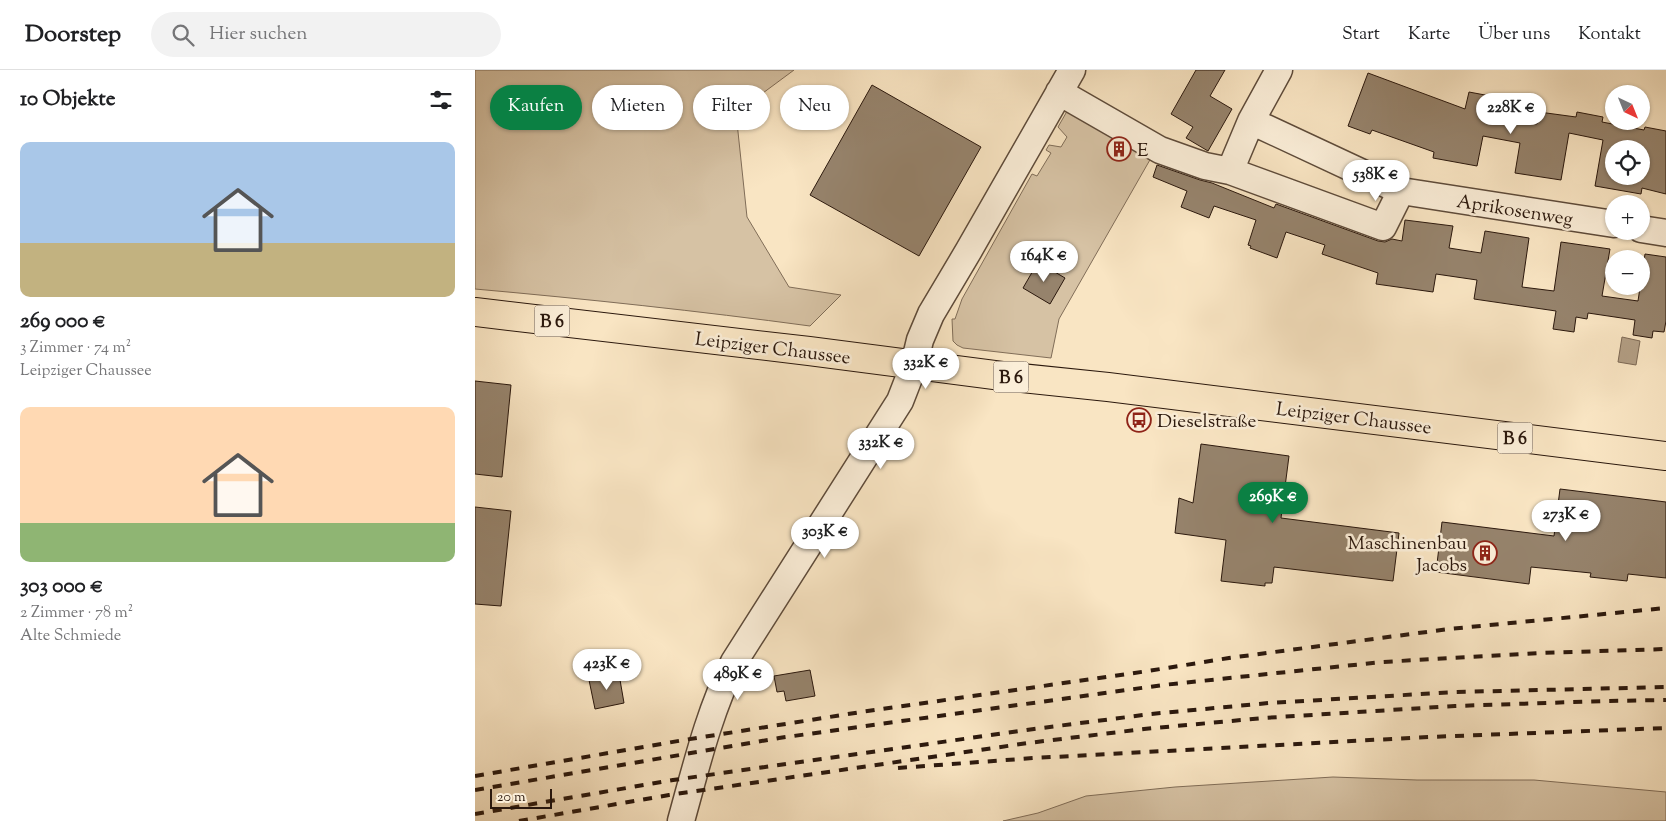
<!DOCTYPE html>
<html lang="de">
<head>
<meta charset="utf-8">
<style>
	:root { --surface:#fff; --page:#f2f2f2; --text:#202124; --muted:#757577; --line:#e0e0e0; --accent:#0b8043 }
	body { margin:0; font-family:"Sorts Mill Goudy",serif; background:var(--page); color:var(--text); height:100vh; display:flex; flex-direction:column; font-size:19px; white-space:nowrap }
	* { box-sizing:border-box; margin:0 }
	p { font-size:16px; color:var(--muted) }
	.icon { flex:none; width:28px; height:28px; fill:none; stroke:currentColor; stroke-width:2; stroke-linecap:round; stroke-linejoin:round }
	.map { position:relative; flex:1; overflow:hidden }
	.drawer { display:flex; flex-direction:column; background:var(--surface); width:475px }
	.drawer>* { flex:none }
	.hud { position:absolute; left:15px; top:15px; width:475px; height:45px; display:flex; gap:10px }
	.needle { width:32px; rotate:137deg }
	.buttons { position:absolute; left:1130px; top:15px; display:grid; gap:10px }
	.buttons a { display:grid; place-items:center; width:45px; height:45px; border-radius:50%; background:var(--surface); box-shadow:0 1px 4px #0004; font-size:25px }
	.scale { position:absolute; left:15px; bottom:12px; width:62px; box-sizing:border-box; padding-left:5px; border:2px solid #2b180d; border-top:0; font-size:14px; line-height:18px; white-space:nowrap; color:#2b180d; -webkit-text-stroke:4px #fbeed8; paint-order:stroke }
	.price { position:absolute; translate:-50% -42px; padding:0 11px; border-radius:18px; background:#fff; color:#222; font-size:16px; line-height:32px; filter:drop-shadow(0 1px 2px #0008) }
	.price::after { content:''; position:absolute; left:50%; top:30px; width:15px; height:11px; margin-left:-8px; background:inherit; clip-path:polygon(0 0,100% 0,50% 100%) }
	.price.current { background:var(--accent); color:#fff }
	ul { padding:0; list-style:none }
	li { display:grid; align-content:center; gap:10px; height:265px; padding:0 20px }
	li span { display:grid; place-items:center; height:155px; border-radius:10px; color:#555 }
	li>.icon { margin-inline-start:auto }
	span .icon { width:90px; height:90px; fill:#fffc; stroke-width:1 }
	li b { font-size:21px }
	h2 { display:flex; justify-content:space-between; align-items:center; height:60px; padding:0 20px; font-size:21px }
	.tag { padding:0 18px; border-radius:22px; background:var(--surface); box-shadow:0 1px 4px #0004; font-size:18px; line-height:45px }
	.tag.current { background:var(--accent); color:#fff }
	header { display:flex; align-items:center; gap:30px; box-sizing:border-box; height:70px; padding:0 25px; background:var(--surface); border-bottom:1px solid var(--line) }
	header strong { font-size:24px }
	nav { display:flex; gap:28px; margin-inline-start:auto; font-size:18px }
	.search { width:350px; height:45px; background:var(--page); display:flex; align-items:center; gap:12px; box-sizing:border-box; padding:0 18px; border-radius:28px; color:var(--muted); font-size:19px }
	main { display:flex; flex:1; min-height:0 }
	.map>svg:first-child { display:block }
</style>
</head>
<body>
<header>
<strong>Doorstep</strong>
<div class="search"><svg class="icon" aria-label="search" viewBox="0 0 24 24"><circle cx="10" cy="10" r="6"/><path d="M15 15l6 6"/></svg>Hier suchen</div>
<nav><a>Start</a><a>Karte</a><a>Über uns</a><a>Kontakt</a></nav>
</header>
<main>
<section class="drawer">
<h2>10 Objekte<svg class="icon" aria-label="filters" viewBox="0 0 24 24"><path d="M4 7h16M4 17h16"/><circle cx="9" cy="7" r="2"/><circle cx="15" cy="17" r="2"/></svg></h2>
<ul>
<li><span style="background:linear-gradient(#a9c7e8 65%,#c2b280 0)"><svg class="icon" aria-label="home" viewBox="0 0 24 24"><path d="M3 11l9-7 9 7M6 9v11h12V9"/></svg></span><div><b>269 000 €</b><p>3 Zimmer · 74 m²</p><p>Leipziger Chaussee</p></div></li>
<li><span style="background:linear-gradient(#ffd9b3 75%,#8fb573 0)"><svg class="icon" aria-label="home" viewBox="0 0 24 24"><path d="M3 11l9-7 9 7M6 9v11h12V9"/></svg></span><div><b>303 000 €</b><p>2 Zimmer · 78 m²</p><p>Alte Schmiede</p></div></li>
</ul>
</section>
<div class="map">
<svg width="1191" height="751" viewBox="0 0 1191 751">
	<rect width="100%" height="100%" fill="#f9e5c3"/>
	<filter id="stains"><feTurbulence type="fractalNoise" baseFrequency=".004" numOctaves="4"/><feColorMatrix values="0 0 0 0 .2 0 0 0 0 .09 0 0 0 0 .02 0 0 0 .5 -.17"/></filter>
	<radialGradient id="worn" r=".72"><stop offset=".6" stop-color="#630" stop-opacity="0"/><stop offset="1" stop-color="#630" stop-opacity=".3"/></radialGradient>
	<path fill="#d6c2a4" stroke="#806d58" d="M 0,0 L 319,0 L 261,43 L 272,147 L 314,217 L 366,225 L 335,256 C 224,241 112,229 0,219 Z
		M 595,36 L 676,88 L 584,249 L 576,288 L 488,278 L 482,275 L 478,271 L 477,249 L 480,249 L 487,229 L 557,104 L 562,106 L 576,83 L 571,80 L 574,75 L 586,77 L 592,67 L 583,57 Z
		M 858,707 L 942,710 L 1059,710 L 1191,722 L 1191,751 L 528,751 L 563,743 L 611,726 L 700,717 Z"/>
	<path fill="#b39f85" stroke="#7d6955" d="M 1147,267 L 1165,271 L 1161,295 L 1143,292 Z"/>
	<path fill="#96836c" stroke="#2b180d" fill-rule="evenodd" d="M 721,0 L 750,0 L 735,26 L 757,39 L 733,81 L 711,68 L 718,57 L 696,44 Z
		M 893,3 L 990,39 L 994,22 L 1026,28 L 1022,46 L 1062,54 L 1064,42 L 1101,47 L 1102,42 L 1128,47 L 1127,52 L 1169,60 L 1170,57 L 1191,61 L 1191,124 L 1167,118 L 1166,124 L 1120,116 L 1128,70 L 1094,63 L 1086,110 L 1040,103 L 1045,73 L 1008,66 L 1002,96 L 958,88 L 959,82 L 897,60 L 895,64 L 873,56 ZM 1139,79 L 1166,79 L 1166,106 L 1139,106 Z
		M 397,15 L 506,77 L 444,186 L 335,125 Z
		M 682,95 L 725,110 L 737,113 L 799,138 L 801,134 L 903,171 L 910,172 L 917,169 L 927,171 L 930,150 L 978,156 L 974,178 L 1006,183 L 1010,161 L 1054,168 L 1047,217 L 1079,221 L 1086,172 L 1135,179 L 1127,226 L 1163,231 L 1170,184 L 1191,187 L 1191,251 L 1189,262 L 1178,261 L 1177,268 L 1158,265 L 1160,250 L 1113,243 L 1112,249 L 1101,247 L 1099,262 L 1078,259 L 1081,241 L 999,229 L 1002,210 L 961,204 L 958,222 L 901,214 L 903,203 L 847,184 L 850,175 L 811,162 L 802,188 L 775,178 L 776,176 L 773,175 L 781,150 L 739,136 L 734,148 L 706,137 L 712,121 L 678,107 Z
		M 563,192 L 590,208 L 575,234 L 548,218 Z
		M 0,311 L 36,315 L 27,407 L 0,404 Z
		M 726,374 L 814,386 L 806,448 L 924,463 L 918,511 L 799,497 L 797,513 L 790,513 L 790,516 L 746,511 L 751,470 L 700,463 L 704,428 L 718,433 Z
		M 1085,419 L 1191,432 L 1191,508 L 1153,504 L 1152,511 L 1115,507 L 1116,503 L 1056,497 L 1054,514 L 961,502 L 967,452 L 1079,466 Z
		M 0,437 L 36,441 L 26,536 L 0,534 Z
		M 335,600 L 340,626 L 311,631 L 309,621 L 302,622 L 299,606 Z
		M 144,604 L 149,633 L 120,639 L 114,610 Z"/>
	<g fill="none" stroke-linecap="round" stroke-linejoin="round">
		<g stroke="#5e4b3a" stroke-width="29">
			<path id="minor" d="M 804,0 L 776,51 L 926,121 L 1139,154
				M 584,22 L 685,80 L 730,96 L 755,101 L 776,51
				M 755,101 L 908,157 L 926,121
				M 1166,159 L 1191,163
				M 206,751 C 221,697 234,642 259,592 L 425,331 L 439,295 L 445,270 L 456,244 L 494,180 L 597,0"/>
		</g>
		<g stroke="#2b180d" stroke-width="30">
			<path id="major" d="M 0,242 L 334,281 L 527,306 L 633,317 L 1191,386"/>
		</g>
		<use href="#minor" stroke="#fbeed8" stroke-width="26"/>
		<use href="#major" stroke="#f9e5c3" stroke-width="28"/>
		<path stroke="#2b180d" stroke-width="4" stroke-dasharray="9 9" stroke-linecap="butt" d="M 423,698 L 559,688 L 953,667 L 1191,658
			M 0,706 L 209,670 L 386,642 L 673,601 L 754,588 L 974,559 L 1191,538
			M 0,720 L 304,668 L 688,615 L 907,592 L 1065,583 L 1191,579
			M 0,744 L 198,710 L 559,659 L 676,644 L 794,633 L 981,622 L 1191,617
			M 44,751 L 194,725 L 553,673 L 669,659 L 788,648 L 980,636 L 1130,631 L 1191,630"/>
	</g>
	<defs>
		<g id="building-ring" transform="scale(1.25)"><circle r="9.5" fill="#fbeed8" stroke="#8f2418" stroke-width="1.5"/><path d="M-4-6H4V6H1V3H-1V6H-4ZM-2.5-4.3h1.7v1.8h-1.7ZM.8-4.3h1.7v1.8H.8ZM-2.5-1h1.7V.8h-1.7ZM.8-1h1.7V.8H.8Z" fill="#8f2418"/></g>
		<g id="bus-ring" transform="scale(1.25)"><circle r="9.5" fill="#fbeed8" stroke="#8f2418" stroke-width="1.5"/><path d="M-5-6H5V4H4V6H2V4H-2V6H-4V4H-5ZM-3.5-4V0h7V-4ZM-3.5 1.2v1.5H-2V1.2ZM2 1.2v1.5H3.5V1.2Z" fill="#8f2418"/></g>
	</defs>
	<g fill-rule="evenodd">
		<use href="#building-ring" x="644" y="79"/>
		<use href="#bus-ring" x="664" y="350"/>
		<use href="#building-ring" x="1010" y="483"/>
	</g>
	<g text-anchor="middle" stroke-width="5" stroke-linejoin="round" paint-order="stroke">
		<g fill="#fbeed8" stroke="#69584a" stroke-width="1">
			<rect x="59.5" y="235.5" width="35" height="31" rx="4"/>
			<rect x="518.5" y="291.5" width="35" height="31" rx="4"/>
			<rect x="1022.5" y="352.5" width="35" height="31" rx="4"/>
		</g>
		<g font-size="18" font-weight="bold" fill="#2b180d">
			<text x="77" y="257">B 6</text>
			<text x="536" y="313">B 6</text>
			<text x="1040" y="374">B 6</text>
		</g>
		<g font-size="19" fill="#2b180d" stroke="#fbeed8" text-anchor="start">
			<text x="662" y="86">E</text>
			<text x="682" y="357">Dieselstraße</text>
			<text x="992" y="479" text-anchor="end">Maschinenbau<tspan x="992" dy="22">Jacobs</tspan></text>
		</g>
		<g font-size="19" fill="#2b180d" stroke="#fbeed8">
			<text transform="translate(1040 139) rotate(9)" y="7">Aprikosenweg</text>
			<text transform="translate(298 277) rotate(7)" y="7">Leipziger Chaussee</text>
			<text transform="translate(879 347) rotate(7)" y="7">Leipziger Chaussee</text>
		</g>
	</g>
	<rect width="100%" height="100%" filter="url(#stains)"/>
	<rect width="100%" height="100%" fill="url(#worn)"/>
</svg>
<div class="buttons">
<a><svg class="needle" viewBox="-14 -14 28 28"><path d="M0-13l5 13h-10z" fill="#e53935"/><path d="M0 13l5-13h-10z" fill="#757577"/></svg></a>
<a><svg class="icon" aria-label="locate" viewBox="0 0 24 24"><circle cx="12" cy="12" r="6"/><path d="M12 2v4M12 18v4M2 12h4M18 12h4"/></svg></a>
<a>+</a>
<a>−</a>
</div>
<div class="scale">20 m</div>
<b class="price" style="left:1036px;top:65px">228K €</b>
<b class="price" style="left:901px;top:132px">538K €</b>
<b class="price" style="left:569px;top:213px">164K €</b>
<b class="price" style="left:451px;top:320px">332K €</b>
<b class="price" style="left:406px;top:400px">332K €</b>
<b class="price current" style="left:798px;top:454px">269K €</b>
<b class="price" style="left:1091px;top:472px">273K €</b>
<b class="price" style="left:350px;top:489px">303K €</b>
<b class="price" style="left:132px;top:621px">423K €</b>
<b class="price" style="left:263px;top:631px">489K €</b>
<div class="hud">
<a class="tag current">Kaufen</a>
<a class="tag">Mieten</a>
<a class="tag">Filter</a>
<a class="tag">Neu</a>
</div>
</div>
</main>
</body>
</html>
